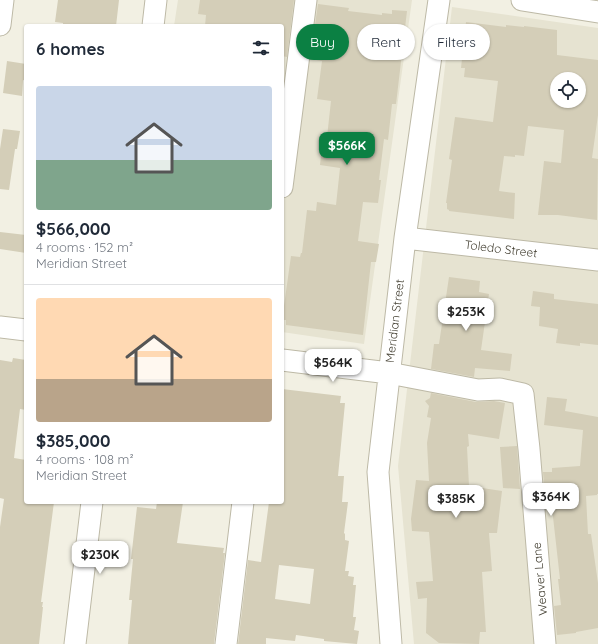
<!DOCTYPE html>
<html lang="en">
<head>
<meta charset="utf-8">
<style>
	:root { --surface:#fff; --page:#f6f6f7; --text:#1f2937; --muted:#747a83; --line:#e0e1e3; --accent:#0b8043 }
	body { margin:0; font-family:Quicksand,sans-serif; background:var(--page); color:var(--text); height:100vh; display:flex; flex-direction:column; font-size:15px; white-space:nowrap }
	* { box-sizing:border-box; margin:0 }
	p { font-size:13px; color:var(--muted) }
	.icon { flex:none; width:22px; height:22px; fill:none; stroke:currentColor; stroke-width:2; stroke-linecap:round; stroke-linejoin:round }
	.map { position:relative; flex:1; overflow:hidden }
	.details { position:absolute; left:24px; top:24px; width:260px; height:480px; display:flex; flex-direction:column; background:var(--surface); border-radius:4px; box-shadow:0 1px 3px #0004 }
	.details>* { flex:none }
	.top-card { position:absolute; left:296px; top:24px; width:242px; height:36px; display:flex; gap:8px }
	.fabs { position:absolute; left:550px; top:72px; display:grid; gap:8px }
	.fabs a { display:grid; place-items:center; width:36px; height:36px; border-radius:50%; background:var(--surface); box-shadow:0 1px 3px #0004; font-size:20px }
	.price { position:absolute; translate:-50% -34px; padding:0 9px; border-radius:8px; background:#fff; color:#222; font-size:13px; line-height:26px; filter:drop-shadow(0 1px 2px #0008) }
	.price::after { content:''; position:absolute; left:50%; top:24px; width:12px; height:9px; margin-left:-6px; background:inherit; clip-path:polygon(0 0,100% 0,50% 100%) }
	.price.on { background:var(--accent); color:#fff }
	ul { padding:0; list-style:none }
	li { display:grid; align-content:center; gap:8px; height:212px; padding:0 12px }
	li+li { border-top:1px solid var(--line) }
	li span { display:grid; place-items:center; height:124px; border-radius:4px; color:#555 }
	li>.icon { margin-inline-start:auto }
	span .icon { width:72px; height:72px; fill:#fffc; stroke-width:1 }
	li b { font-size:17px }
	h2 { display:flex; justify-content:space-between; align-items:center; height:48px; padding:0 12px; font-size:17px }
	.tag { padding:0 14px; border-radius:18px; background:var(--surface); box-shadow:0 1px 3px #0004; font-size:14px; line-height:36px }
	.tag.on { background:var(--accent); color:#fff }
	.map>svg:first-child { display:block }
</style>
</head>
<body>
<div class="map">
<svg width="598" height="644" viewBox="0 0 598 644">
	<rect width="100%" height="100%" fill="#f2f0e3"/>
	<path fill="#e6e3d1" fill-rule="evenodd" d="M 178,0 L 412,0 L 364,344 L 282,332 L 282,26 L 174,26 Z
		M 452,7 L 598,28 L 598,644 L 414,644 L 398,466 ZM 557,79 L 579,79 L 579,101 L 557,101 Z"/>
	<path fill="#d4ceb8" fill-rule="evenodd" d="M 58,0 L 119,0 L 116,26 L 63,26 L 63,23 L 55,22 Z
		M 200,0 L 294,0 L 287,57 L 282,56 L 282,26 L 205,26 L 206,15 L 198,14 Z
		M 318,4 L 349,8 L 348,11 L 382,15 L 382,13 L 392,14 L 392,10 L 407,11 L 396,104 L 392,104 L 388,140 L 384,139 L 379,180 L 381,180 L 378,203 L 363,202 L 358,241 L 379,244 L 376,262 L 371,262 L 363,335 L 286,325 L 286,320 L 282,320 L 291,256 L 300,257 L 301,253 L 302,253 L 307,210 L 316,211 L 317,202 L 336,205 L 340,168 L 320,165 L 322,146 L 326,146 L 331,101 L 317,99 L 322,61 L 310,59 Z
		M 466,22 L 506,27 L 506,25 L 524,27 L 524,26 L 557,30 L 557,55 L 598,60 L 598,115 L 592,158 L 598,159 L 597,220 L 558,215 L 538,215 L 544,161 L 561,163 L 564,130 L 528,126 L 524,156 L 515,155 L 515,157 L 504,156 L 499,191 L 515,193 L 514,219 L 449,211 L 449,210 L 447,209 L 447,203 L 446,203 L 452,160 L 449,159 L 455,117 L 493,122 L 498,81 L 464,77 L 465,68 L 461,68 ZM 557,79 L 579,79 L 579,101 L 557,101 Z
		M 7,61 L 26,64 L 26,81 L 23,80 L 22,96 L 3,93 Z
		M 3,129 L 20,131 L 17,149 L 15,149 L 9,190 L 0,189 L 0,149 Z
		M 0,232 L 26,235 L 26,253 L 0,249 Z
		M 449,277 L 480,281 L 479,292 L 489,294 L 481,350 L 512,354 L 510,371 L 475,368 L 474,377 L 431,369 L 434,344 L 439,344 Z
		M 533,291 L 554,294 L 554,299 L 598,304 L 598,345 L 580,343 L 580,346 L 556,343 L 558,329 L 539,326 L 540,307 L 531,306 Z
		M 13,358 L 26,360 L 26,410 L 20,409 L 14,458 L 26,460 L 26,502 L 54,502 L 41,602 L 43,602 L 42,607 L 43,607 L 39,644 L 0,644 L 0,527 L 4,499 L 0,498 L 0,360 L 12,362 Z
		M 282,389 L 341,396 L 340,403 L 345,403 L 338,476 L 344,476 L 342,502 L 348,502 L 344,533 L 345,534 L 345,540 L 349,541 L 345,571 L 349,571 L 348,576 L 354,577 L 353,585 L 356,585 L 353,617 L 356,617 L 354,630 L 359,631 L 357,644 L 324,641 L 324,639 L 296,635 L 295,641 L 266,638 L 266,644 L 238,644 L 248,560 L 261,562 L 269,502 L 282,502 ZM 279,565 L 314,569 L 310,604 L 275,599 Z
		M 431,393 L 476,402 L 494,401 L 505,403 L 499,439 L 468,434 L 469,446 L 467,447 L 469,486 L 502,491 L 497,533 L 489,533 L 492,571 L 482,572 L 486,632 L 480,632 L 479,644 L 439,643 L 426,633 L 427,598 L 418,599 L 416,582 L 433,581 L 429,532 L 412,531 L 411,519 L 416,480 L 429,481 L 427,443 L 431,418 L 427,417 L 429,406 L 425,401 L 430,398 Z
		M 547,397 L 567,399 L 565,411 L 598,417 L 598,494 L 597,494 L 597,495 L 586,496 L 588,534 L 591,534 L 598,583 L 598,628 L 576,632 L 576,633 L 557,635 L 554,606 L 561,605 L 558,579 L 560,579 L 552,508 L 546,509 L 543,472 L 552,472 L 552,468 L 580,466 L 583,430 L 544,425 Z
		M 517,446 L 520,489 L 503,488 L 500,447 Z
		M 157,502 L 183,502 L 177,543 L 224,548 L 223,553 L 225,553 L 214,644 L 128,644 L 132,600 L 129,600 L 133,559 L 131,559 L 137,507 L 156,509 Z"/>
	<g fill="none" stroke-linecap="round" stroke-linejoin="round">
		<g stroke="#bdb9a6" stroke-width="23">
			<path id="minor" d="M 522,0 L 598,12
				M 0,25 L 3,0
				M 153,26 L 156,0
				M 282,187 L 306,0
				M 405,238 L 598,260
				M 0,327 L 26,330
				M 282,360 L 389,373 L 478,390 L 500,389 L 523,394 L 529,449 L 545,644
				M 75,644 L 92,502
				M 226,644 L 243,502
				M 391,644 L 378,472 L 405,238 L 439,0"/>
		</g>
		<use href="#minor" stroke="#fff" stroke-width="21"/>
	</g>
	<g text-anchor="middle" stroke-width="3.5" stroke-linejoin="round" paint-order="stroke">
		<g font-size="12" fill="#444033" stroke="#fff">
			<text transform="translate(501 249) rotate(7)" y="4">Toledo Street</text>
			<text transform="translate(395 321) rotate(-83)" y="4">Meridian Street</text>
			<text transform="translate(540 579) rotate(-95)" y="4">Weaver Lane</text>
		</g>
	</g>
</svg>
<div class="fabs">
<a><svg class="icon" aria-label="locate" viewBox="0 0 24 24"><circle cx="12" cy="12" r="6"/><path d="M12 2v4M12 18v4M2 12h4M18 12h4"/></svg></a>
</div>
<b class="price on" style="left:347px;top:166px">$566K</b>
<b class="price" style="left:466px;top:332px">$253K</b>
<b class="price" style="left:333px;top:383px">$564K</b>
<b class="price" style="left:551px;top:517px">$364K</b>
<b class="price" style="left:456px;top:519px">$385K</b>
<b class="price" style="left:100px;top:575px">$230K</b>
<div class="top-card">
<a class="tag on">Buy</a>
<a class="tag">Rent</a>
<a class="tag">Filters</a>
</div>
<section class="details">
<h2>6 homes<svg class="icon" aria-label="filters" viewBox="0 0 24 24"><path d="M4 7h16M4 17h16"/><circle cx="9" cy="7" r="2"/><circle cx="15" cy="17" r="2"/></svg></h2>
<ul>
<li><span style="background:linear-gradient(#c9d6e8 60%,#7fa58c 0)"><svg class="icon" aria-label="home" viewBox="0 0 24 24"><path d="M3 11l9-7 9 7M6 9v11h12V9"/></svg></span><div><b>$566,000</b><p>4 rooms · 152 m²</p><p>Meridian Street</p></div></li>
<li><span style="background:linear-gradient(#ffd9b3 65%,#b9a48a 0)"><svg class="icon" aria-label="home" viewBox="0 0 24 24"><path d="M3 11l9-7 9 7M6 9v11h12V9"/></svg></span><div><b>$385,000</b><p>4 rooms · 108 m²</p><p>Meridian Street</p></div></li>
</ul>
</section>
</div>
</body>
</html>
